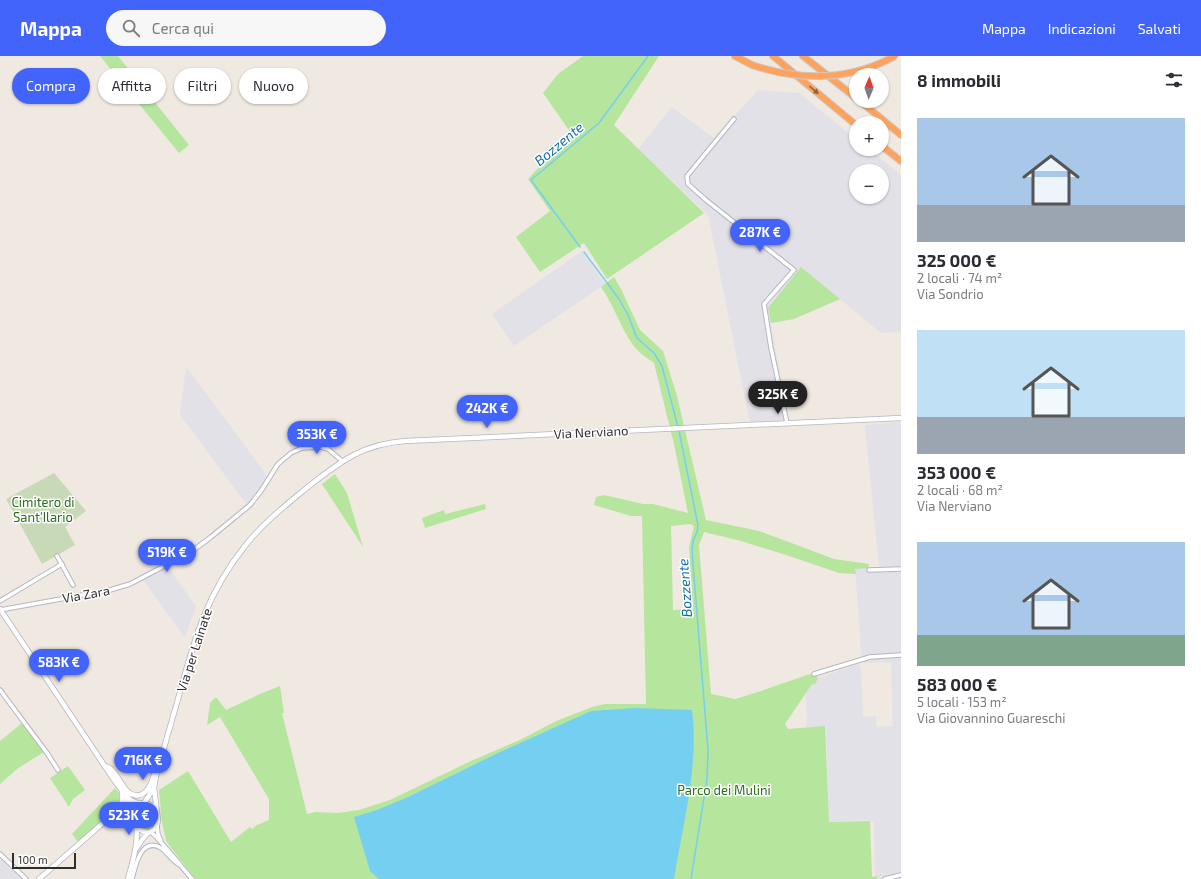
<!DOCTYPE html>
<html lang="it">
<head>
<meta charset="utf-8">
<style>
	:root { --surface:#fff; --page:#f7f7f7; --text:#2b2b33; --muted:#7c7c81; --accent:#4264fb }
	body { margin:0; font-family:"Exo 2",sans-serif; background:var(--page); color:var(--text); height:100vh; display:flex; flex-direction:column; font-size:15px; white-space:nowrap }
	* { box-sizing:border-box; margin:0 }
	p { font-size:13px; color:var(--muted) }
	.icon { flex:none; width:22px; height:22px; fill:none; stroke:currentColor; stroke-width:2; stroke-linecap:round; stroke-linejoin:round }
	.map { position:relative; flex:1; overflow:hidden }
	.details { display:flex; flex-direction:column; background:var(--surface); width:300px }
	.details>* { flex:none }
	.top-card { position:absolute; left:12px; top:12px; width:380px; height:36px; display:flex; gap:8px }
	.needle { width:26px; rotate:2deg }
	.fabs { position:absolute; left:849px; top:12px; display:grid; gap:8px }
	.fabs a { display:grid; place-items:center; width:40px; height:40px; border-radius:50%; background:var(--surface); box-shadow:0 1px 3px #0004; font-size:20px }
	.scale { position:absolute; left:12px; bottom:10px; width:64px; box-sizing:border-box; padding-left:4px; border:2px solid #2e2e2e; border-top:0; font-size:11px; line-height:14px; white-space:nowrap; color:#2e2e2e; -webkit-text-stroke:3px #fff; paint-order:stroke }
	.price { position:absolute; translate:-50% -34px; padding:0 9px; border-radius:14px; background:var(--accent); color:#fff; font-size:13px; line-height:26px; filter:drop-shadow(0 1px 2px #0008) }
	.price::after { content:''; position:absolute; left:50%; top:24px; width:12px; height:9px; margin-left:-6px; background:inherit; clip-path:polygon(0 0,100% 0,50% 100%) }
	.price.active { background:#222; color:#fff }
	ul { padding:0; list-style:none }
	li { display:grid; align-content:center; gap:8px; height:212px; padding:0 16px }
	li span { display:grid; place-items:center; height:124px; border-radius:0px; color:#555 }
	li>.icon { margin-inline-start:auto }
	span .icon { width:72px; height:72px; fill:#fffc; stroke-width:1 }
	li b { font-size:17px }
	h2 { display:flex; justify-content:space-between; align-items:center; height:48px; padding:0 16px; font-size:17px }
	.chip { padding:0 14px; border-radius:18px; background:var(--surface); box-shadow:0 1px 3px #0004; font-size:14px; line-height:36px }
	.chip.active { background:var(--accent); color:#fff }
	header { display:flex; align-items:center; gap:24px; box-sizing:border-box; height:56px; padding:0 20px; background:var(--accent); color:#fff }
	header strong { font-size:19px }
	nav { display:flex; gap:22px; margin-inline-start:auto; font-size:14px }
	.search { width:280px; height:36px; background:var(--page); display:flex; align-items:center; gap:10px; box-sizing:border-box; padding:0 14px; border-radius:22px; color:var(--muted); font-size:15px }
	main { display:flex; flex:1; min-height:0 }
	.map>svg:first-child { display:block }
</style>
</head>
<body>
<header>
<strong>Mappa</strong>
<div class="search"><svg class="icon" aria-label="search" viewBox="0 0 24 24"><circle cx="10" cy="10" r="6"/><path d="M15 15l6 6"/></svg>Cerca qui</div>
<nav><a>Mappa</a><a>Indicazioni</a><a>Salvati</a></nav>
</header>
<main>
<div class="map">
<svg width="901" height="823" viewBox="0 0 901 823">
	<rect width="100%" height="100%" fill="#efe9e1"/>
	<path fill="#e3e1e8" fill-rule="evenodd" d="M 758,34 L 799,37 L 856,83 L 856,93 L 869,93 L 901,119 L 901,276 L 881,277 L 801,211 L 768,252 L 788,364 L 750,367 L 708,159 L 638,93 L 672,51 L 714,82 ZM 856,115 L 882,115 L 882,141 L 856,141 Z
		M 582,195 L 605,228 L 514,290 L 492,258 Z
		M 186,310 L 268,421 L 255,440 L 247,449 L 180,359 Z
		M 901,366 L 901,823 L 875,823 L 874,766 L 870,764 L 829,766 L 826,671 L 807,671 L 806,638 L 815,623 L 859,608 L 861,612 L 863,661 L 876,660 L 877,671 L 893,670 L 891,606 L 862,607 L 855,512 L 879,511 L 865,369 Z
		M 167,510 L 196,550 L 185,582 L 143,524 Z
		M 0,799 L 24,823 L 0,823 Z"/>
	<path fill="#b6e59e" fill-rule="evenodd" d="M 100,0 L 118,0 L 189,89 L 179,97 Z
		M 583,0 L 659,0 L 614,69 L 704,157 L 607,223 L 584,187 L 540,216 L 516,181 L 550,155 L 528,123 L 571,77 L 543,37 L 558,18 Z
		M 801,211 L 840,243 L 794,263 L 771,267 L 768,252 Z
		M 614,221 L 621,233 L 640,274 L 663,295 L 677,340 L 706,464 L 759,475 L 834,503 L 869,508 L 868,512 L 855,513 L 856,518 L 839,517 L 789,500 L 741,485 L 704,476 L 699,489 L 711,638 L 735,643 L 755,637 L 807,619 L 812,618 L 816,619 L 818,622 L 815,628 L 812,628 L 785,668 L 788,673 L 825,670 L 829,766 L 870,765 L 872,821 L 877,820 L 877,823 L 195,823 L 166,785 L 162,766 L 159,734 L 188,715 L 231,786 L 250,771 L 252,773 L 257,769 L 269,764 L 269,743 L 220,661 L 207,669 L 210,647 L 216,641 L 226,654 L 260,638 L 280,630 L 284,657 L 282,657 L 307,758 L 315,756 L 338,757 L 359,754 L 390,744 L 471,705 L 522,683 L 554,666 L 592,651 L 605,648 L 646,648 L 642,460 L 631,460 L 594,449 L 596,441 L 604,439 L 643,448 L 653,448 L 688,457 L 674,388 L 654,307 C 647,302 639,297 633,289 C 620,271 614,249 601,231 ZM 690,468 L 694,470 L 689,491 L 693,553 L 673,554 L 671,470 Z
		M 335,418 L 347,437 L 363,491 L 322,428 Z
		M 485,448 L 486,453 L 425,472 L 422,462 L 444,454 L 445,458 Z
		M 22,667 L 44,696 L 17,713 L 0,728 L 0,685 Z
		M 68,710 L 85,734 L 73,743 L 69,751 L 50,722 Z
		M 115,732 L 119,737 L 119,745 L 114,753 L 78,786 L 72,778 Z
		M 148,750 C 153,752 155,755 155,760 C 158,783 129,773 141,753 Z"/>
	<path fill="#c8d9b8" d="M 54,417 L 86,455 L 65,471 L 75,489 L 42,508 L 6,443 Z"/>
	<path fill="#75cff0" d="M 635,652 L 692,654 C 699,711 683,767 674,823 L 379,823 L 370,815 L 354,761 L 377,754 L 406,742 L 500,696 L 591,655 Z"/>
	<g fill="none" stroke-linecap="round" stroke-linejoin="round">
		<path stroke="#75cff0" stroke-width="1.5" d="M 580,191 L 531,124 L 599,67 L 648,0
			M 584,196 L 619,243 L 628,259 L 637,282 L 654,297 L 662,310 L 679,375 L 698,469 L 697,476 L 693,485 L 692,496 L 708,694 L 707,723 L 691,823"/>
		<g stroke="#b4b7c1" stroke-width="5.5">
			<path id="street" d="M 734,63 L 687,120 L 688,128 L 706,144 L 794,214 L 764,248 L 771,292 L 787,367
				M 57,500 L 73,529
				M 869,514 L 901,513
				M 0,545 L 62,508
				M 0,554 L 110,534 L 130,528 L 191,496 L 211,481 L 250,449 L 261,435 L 278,408 L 291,397 L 302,392 L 321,391 L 328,393 L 342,405
				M 814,618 L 870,601 L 901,599
				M 0,634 L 47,697 L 58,714
				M 157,770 L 158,778 L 161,785
				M 151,776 C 166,790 178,807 192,823
				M 0,798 L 26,823
				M 132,823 C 135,811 141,780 161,792 C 168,797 172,805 180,809
				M 885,823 L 901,819"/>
		</g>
		<g stroke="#b4b7c1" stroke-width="6">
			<path id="secondary" d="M 0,553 L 104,709 C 110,718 124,740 132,745 C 142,750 146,744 156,752
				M 105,710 C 107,711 110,711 111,713 C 120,720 125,743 140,739 C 152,735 154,717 157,706
				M 123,738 L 130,751 L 139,773 L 142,775 L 148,777
				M 144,747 L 154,732
				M 119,753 L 126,753 L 131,756
				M 135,762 L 137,752 L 141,748
				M 136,793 C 139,789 142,783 146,779 C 153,772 156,777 158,764 L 154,732 L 156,720 C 164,692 172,664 180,636 C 195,580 208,536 245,490 C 263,467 286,449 309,430 C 341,405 363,388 405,385 L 901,362
				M 39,823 L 119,753 L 122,746 L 122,737
				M 128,823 C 133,804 139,786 136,766"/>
		</g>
		<g stroke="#c9c9c9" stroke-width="8">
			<path id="highway" d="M 735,0 L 752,9
				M 773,0 L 856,69
				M 803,0 L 856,42
				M 860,45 L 901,79
				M 882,90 L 901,105"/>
		</g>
		<use href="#street" stroke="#fff" stroke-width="3.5"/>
		<use href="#secondary" stroke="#fff" stroke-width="4.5"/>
		<use href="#highway" stroke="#ffa35c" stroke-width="6"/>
		<g stroke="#c9c9c9" stroke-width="8" stroke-linecap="butt">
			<path id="highway-bridge" d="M 752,9 C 800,25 850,25 895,0"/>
		</g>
		<use href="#highway-bridge" stroke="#ffa35c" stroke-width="6"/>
	</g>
	<defs><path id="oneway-solid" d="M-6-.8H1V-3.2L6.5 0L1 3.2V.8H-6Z"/></defs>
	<use fill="#8c6343" href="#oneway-solid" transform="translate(814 34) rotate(40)"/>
	<g text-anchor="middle" stroke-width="3" stroke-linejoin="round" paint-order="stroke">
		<g font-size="13" fill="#2e2e2e" stroke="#fff">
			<text transform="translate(591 376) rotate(-3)" y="5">Via Nerviano</text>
			<text transform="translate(86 538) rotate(-10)" y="5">Via Zara</text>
			<text transform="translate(194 594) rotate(-72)" y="5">Via per Lainate</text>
		</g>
		<g font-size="13" fill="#2c6e1b" stroke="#fff">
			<text x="43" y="451">Cimitero di<tspan x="43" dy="15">Sant'Ilario</tspan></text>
			<text x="724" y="739">Parco dei Mulini</text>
		</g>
		<g font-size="14" font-style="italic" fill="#0d6fa3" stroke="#fff">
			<text transform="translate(559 88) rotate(-40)" y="5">Bozzente</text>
			<text transform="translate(685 532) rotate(-94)" y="5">Bozzente</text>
		</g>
	</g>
</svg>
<div class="fabs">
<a><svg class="needle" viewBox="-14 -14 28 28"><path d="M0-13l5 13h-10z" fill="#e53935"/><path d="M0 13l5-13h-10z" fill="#7c7c81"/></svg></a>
<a>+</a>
<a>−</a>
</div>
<div class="scale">100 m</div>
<b class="price" style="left:760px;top:197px">287K €</b>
<b class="price active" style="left:778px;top:359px">325K €</b>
<b class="price" style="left:487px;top:373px">242K €</b>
<b class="price" style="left:317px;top:399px">353K €</b>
<b class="price" style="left:167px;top:517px">519K €</b>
<b class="price" style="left:59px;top:627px">583K €</b>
<b class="price" style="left:143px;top:725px">716K €</b>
<b class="price" style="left:129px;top:780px">523K €</b>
<div class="top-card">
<a class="chip active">Compra</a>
<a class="chip">Affitta</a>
<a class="chip">Filtri</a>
<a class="chip">Nuovo</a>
</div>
</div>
<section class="details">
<h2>8 immobili<svg class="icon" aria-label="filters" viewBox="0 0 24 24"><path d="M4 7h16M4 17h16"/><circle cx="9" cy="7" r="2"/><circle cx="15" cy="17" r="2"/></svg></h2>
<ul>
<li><span style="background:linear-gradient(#a9c7e8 70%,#9aa5b1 0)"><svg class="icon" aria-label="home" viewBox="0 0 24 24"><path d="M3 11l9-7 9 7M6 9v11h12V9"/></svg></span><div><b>325 000 €</b><p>2 locali · 74 m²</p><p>Via Sondrio</p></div></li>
<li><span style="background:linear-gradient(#bfe0f5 70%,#9aa5b1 0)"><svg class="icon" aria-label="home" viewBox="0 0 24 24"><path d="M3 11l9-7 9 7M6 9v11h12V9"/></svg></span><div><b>353 000 €</b><p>2 locali · 68 m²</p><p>Via Nerviano</p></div></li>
<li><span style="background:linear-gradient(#a9c7e8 75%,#7fa58c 0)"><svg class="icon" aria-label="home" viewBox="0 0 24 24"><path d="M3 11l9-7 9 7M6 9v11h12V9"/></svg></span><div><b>583 000 €</b><p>5 locali · 153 m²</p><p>Via Giovannino Guareschi</p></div></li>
</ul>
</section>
</main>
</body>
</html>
